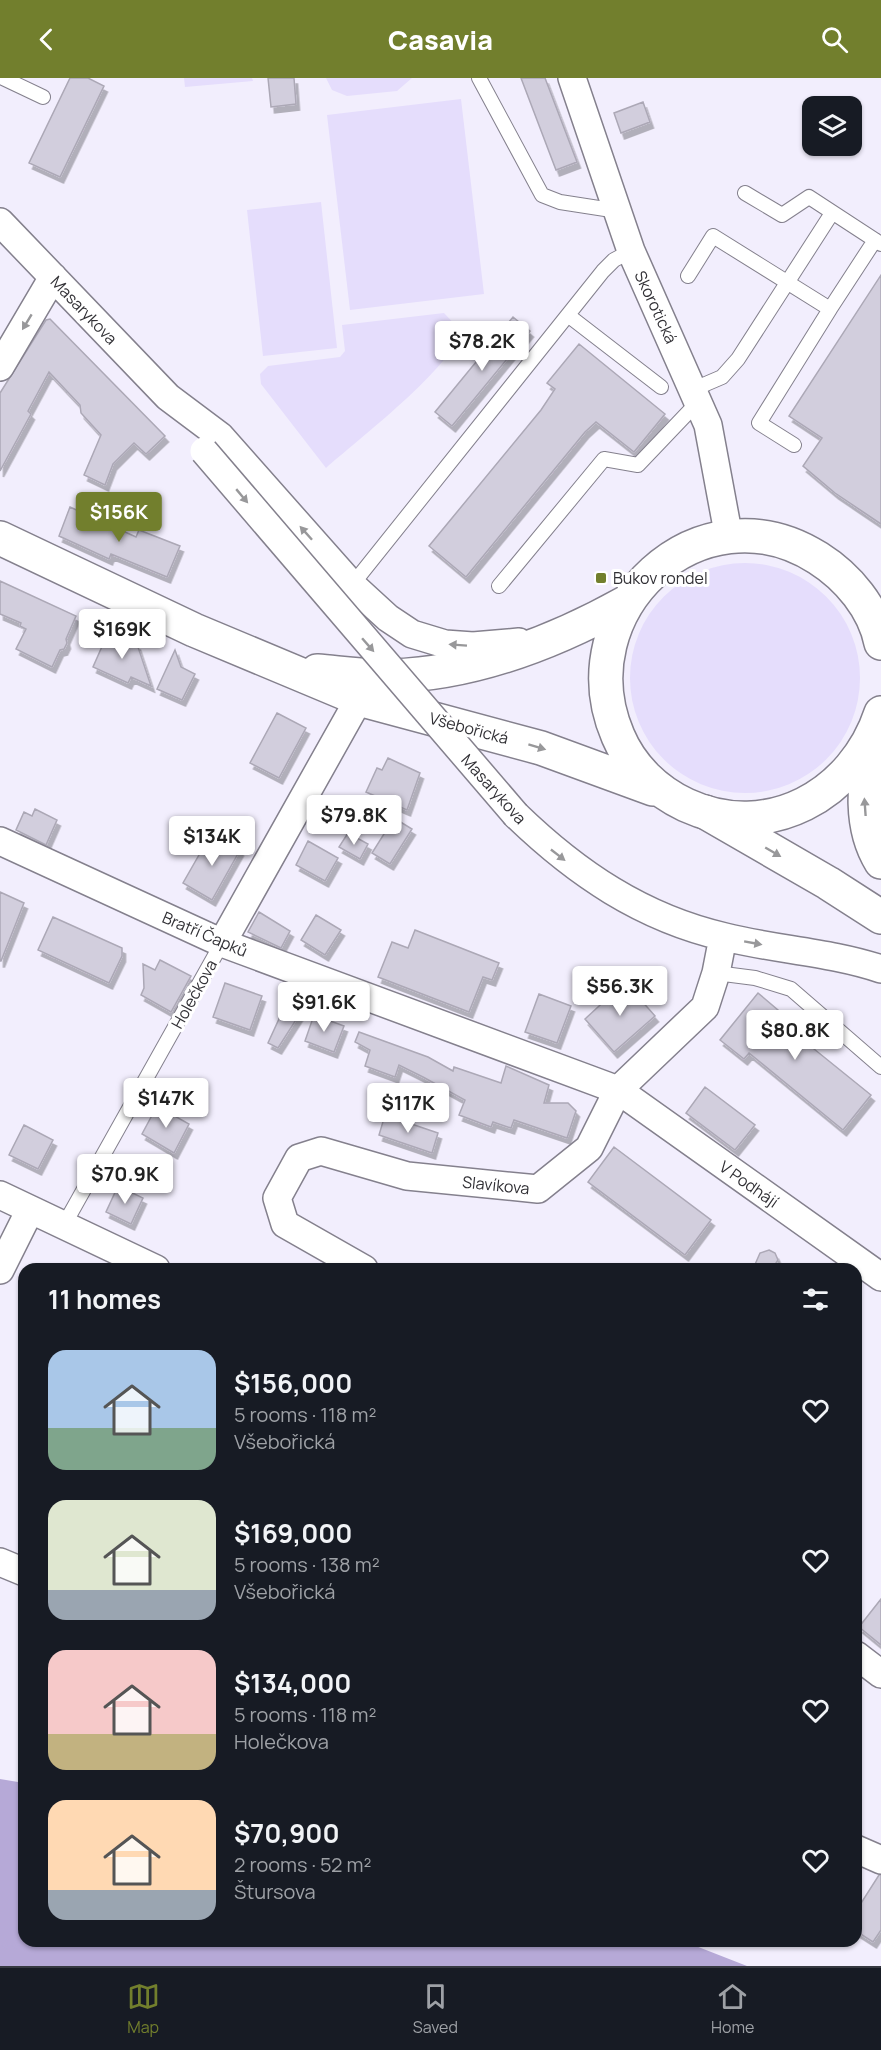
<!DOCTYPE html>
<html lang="en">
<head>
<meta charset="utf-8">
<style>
	:root { --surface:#171b24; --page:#20242c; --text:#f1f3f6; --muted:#9ea1a6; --line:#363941; --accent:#727f2d }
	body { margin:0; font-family:Manrope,sans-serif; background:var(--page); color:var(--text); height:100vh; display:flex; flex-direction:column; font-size:22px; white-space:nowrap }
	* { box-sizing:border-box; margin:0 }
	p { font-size:20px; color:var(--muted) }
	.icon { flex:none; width:33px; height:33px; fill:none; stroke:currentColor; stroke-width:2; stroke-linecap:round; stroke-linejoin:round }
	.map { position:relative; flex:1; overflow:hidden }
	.details { position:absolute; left:18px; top:1185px; width:844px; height:684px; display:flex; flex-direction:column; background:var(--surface); border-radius:18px; box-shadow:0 2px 4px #0004 }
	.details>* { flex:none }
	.fabs { position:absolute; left:802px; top:18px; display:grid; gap:12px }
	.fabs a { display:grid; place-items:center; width:60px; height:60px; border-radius:12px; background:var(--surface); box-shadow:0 2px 4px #0004; font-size:30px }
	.price { position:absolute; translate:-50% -51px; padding:0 14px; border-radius:6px; background:#fff; color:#222; font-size:20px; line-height:39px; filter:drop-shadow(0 2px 3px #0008) }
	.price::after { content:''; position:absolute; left:50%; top:36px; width:18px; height:14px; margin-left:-9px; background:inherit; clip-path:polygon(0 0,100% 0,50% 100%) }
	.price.active { background:var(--accent); color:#fff }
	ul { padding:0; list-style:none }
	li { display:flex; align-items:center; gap:18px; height:150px; padding:0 30px }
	li span { display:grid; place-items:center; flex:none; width:168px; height:120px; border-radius:18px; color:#555 }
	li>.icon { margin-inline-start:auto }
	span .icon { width:72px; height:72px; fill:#fffc; stroke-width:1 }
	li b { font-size:26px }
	h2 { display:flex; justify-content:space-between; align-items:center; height:72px; padding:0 30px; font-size:26px }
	header { display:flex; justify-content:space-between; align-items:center; height:78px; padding:0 30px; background:var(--accent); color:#fff; font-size:27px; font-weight:800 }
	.menu { display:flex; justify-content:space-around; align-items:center; height:84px; border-top:2px solid var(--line); background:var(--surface); font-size:16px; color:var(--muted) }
	.menu a { display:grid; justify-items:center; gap:3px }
	.menu .active { color:var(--accent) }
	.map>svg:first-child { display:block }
</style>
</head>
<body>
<header><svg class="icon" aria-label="back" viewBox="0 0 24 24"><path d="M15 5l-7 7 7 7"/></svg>Casavia<svg class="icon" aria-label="search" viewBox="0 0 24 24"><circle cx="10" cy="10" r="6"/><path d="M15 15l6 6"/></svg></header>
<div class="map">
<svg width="881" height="1888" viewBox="0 0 881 1888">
	<defs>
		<filter id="shadow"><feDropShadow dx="3.5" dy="6" stdDeviation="0" flood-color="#0004"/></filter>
	</defs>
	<rect width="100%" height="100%" fill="#f2eefd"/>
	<path fill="#e5ddfc" d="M 184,0 L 252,0 L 253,3 L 185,9 Z
		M 326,0 L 412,0 L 397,13 L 347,18 L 332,12 Z
		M 461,21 L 484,216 L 350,232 L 327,37 Z
		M 321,124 L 337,270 L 263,278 L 247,132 Z
		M 444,235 L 460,252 C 458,285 354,365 326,390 L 261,306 L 260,296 L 268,288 L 340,279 L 345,273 L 342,247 Z
		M630 600a115 115 0 1 1 230 0a115 115 0 1 1-230 0Z"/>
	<path fill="#b6a9d7" d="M 0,1701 L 24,1705 L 24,1863 L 683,1863 L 747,1888 L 0,1888 Z"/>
	<path fill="#d2cedd" stroke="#aca8b6" stroke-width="1.5" filter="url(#shadow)" d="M 70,0 L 88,0 L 104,8 L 60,99 L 29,85 Z
		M 268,0 L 294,0 L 296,26 L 271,29 Z
		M 521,0 L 545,0 L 577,84 L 556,92 Z
		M 643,24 L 650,44 L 621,55 L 614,35 Z
		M 881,197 L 881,446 L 835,415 L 803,388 L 822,360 L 789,338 Z
		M 513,239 L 530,253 L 452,348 L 435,334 Z
		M 50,241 L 165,358 L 146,376 L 134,365 L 113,386 L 105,407 L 84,397 L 101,357 L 81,335 L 80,327 L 49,294 L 28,333 L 31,336 L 0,393 L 0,315 L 46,242 Z
		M 579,266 L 665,336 L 634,374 L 596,344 L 585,354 L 466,499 L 429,468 L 541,332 L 555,311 L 547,305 Z
		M 70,429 L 136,459 L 139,452 L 180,468 L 167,499 L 111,476 L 109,481 L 59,458 Z
		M 0,503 L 76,538 L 66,561 L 67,565 L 64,571 L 60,572 L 52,589 L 16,571 L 26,551 L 20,548 L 21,545 L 0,536 Z
		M 108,555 L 137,566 L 151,608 L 131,599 L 128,605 L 93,589 Z
		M 175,572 L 181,589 L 195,596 L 182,622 L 157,611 Z
		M 277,635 L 306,650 L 279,700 L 250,685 Z
		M 388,680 L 420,695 L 407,732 L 366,714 L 377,690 L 382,692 Z
		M 35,731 L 57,742 L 46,767 L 16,752 L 24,734 L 32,738 Z
		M 394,740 L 412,751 L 390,786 L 372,775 Z
		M 348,755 L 368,766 L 360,781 L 339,769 Z
		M 211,756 L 240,772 L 212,822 L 183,805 Z
		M 308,763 L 338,780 L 325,803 L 296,787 Z
		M 0,814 L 24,825 L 1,883 L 0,883 Z
		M 259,834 L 290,853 L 281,870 L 248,854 Z
		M 316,837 L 341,852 L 325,877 L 301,862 Z
		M 53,839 L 122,870 L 122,878 L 109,905 L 38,872 Z
		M 415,852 L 499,885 L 492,902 L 483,899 L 469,934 L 378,899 L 392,864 L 408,870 Z
		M 160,882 L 191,898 L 171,934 L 141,917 L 144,910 L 143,886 L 155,892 Z
		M 625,904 L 655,938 L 614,974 L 585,941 Z
		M 225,905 L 262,918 L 250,952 L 213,939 Z
		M 758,915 L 798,949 L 793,954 L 871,1017 L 843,1052 L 749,975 L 744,981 L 720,962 Z
		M 539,916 L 571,928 L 557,965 L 525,954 Z
		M 289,919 L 306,926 L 278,970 L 268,965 Z
		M 314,937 L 344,948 L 334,974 L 305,963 Z
		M 359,954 L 428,979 L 453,993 L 454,989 L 501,1005 L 506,988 L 549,1007 L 544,1025 L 568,1025 L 576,1033 L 567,1060 L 514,1042 L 511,1050 L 493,1044 L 491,1049 L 459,1037 L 465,1022 L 423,999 L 399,987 L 395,999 L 365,988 L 370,972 L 355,964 Z
		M 705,1009 L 755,1047 L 735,1072 L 686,1035 Z
		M 157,1028 L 189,1046 L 174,1075 L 142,1056 Z
		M 385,1037 L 438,1055 L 432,1075 L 379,1057 Z
		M 24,1047 L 53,1062 L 38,1091 L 9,1077 Z
		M 614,1069 L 711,1142 L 685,1177 L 588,1104 Z
		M 118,1108 L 143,1120 L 131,1146 L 106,1134 Z
		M 769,1172 L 775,1175 L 778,1182 L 772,1191 L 753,1191 L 760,1175 Z
		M 881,1521 L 881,1567 L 859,1549 Z
		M 879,1797 L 881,1797 L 881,1852 L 873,1864 L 856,1853 L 856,1833 Z"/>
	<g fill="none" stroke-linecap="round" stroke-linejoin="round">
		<g stroke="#84808d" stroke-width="16">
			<path id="service" d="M 3,0 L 43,19
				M 479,0 L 542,117 L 560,124 L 618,133
				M 745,115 L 782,137 L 809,119 L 881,166
				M 688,198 L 713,158 L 830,231 L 759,345 L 794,367
				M 830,231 L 875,162
				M 569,238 L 661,309
				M 694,311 L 722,299 L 738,281 L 832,135
				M 352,507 L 603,193 L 614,182 L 631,173
				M 499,508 L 604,381 L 638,387 L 699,323
				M 716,895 L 755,900 L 791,911 L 881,989
				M 64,1147 L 222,865"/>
		</g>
		<g stroke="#84808d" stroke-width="30">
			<path id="minor" d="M 572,0 L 631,173 L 708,347 L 729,460
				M 0,144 L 168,319 L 220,358 L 352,507 L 388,540 L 412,556 L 445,566 L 473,568 L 519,564
				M 0,289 L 53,199
				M 516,737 C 576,795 642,840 725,859 C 777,872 830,874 881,891
				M 0,763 L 222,865 L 618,1012 L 881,1199
				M 222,865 L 359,621
				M 0,1117 L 156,1191
				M 364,1191 L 285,1146 L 277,1120 L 299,1080 L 321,1073 L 407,1098 L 538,1111 L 589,1070 L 618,1012 L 705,929 L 716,895 L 723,859
				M 0,1192 L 30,1132
				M 0,1484 L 24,1494
				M 856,1577 L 881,1596
				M 856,1771 L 881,1782"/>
		</g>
		<g stroke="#84808d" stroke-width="36">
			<path id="tertiary" d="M 871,661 C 865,703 858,747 881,784
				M 705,734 L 828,805 L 881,839"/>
		</g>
		<g stroke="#84808d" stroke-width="36">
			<path id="primary" d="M 0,460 L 194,552 L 359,621 L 541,670 L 653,711
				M 881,565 C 874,530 848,499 818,480 C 700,405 564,533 618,658 C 631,689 656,713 686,727 C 768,765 854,717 881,635
				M 317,593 C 341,595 366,599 390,598 C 473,596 553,565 625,525"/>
		</g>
		<use href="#service" stroke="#fff" stroke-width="14"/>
		<use href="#minor" stroke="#fff" stroke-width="27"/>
		<use href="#tertiary" stroke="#fff" stroke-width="33"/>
		<use href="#primary" stroke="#fff" stroke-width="33"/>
		<g stroke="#84808d" stroke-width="30" stroke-linecap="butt">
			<path id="minor-bridge" d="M 204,373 L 516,737"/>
		</g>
		<use href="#minor-bridge" stroke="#fff" stroke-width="27"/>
	</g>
	<defs><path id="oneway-solid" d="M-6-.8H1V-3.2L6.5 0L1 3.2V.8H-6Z" transform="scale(1.5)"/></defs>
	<g fill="#98989a">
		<use href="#oneway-solid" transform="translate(27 244) rotate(121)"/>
		<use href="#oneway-solid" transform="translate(242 418) rotate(50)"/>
		<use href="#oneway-solid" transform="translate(306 455) rotate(-132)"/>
		<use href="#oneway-solid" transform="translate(368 567) rotate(49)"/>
		<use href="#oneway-solid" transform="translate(458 567) rotate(-176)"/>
		<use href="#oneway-solid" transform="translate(537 669) rotate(17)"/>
		<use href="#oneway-solid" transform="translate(865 729) rotate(-94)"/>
		<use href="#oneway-solid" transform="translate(773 774) rotate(30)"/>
		<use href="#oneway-solid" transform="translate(558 777) rotate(38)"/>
		<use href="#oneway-solid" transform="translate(753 865) rotate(10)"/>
	</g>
	<rect fill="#727f2d" stroke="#fff" stroke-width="2" x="595" y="494" width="12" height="12" rx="3"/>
	<g text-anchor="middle" stroke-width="6" stroke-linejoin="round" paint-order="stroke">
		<g font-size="16" fill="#313035" stroke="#fff">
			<text transform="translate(656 229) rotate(65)" y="6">Skorotická</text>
			<text transform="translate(84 232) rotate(46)" y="6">Masarykova</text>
			<text transform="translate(469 650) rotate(15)" y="6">Všebořická</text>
			<text transform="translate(494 711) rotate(48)" y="6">Masarykova</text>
			<text transform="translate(205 856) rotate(23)" y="6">Bratří Čapků</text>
			<text transform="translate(194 916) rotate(-61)" y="6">Holečkova</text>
			<text transform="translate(749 1106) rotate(35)" y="6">V Podhájí</text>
			<text transform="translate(496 1107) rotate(6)" y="6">Slavíkova</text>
		</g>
		<g font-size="16" fill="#313035" stroke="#fff" text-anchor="start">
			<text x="613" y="506">Bukov rondel</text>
		</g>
	</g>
</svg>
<div class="fabs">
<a><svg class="icon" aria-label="layers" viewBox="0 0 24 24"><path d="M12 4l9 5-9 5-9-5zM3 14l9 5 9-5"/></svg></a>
</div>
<b class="price" style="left:482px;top:294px">$78.2K</b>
<b class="price active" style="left:119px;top:465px">$156K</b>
<b class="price" style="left:122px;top:582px">$169K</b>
<b class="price" style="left:354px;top:768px">$79.8K</b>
<b class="price" style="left:212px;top:789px">$134K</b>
<b class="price" style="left:620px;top:939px">$56.3K</b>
<b class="price" style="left:324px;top:955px">$91.6K</b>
<b class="price" style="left:795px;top:983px">$80.8K</b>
<b class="price" style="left:166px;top:1051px">$147K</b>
<b class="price" style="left:408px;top:1056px">$117K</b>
<b class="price" style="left:125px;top:1127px">$70.9K</b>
<section class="details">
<h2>11 homes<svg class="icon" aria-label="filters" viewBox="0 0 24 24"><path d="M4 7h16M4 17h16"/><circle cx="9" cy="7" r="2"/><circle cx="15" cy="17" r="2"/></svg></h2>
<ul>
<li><span style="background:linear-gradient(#a9c7e8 65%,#7fa58c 0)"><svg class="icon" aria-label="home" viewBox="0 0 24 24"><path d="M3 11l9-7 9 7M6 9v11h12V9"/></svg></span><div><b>$156,000</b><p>5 rooms · 118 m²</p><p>Všebořická</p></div><svg class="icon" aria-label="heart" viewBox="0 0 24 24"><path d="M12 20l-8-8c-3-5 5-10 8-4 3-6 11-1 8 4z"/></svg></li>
<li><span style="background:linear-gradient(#dfe7d0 75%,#9aa5b1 0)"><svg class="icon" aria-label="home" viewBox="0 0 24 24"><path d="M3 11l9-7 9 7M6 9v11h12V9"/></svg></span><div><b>$169,000</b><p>5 rooms · 138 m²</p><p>Všebořická</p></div><svg class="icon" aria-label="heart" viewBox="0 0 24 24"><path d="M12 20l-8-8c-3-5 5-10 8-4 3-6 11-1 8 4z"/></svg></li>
<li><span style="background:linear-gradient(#f6c9c9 70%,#c2b280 0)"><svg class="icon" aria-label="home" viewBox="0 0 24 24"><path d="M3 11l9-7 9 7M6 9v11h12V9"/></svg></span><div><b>$134,000</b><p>5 rooms · 118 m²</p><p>Holečkova</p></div><svg class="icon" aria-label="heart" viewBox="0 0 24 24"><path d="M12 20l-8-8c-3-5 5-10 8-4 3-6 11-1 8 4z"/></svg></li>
<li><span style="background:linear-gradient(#ffd9b3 75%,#9aa5b1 0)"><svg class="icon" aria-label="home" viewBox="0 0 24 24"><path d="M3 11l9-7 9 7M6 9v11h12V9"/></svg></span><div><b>$70,900</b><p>2 rooms · 52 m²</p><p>Štursova</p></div><svg class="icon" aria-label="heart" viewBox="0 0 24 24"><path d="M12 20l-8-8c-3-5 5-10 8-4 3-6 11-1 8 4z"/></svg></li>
</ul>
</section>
</div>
<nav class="menu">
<a class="active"><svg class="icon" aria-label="map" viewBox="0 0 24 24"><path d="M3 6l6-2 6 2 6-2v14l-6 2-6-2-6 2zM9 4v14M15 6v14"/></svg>Map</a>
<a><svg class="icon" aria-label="saved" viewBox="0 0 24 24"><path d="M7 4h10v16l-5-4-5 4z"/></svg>Saved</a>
<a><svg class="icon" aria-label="home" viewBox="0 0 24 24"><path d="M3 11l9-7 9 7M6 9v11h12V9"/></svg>Home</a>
</nav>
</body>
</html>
